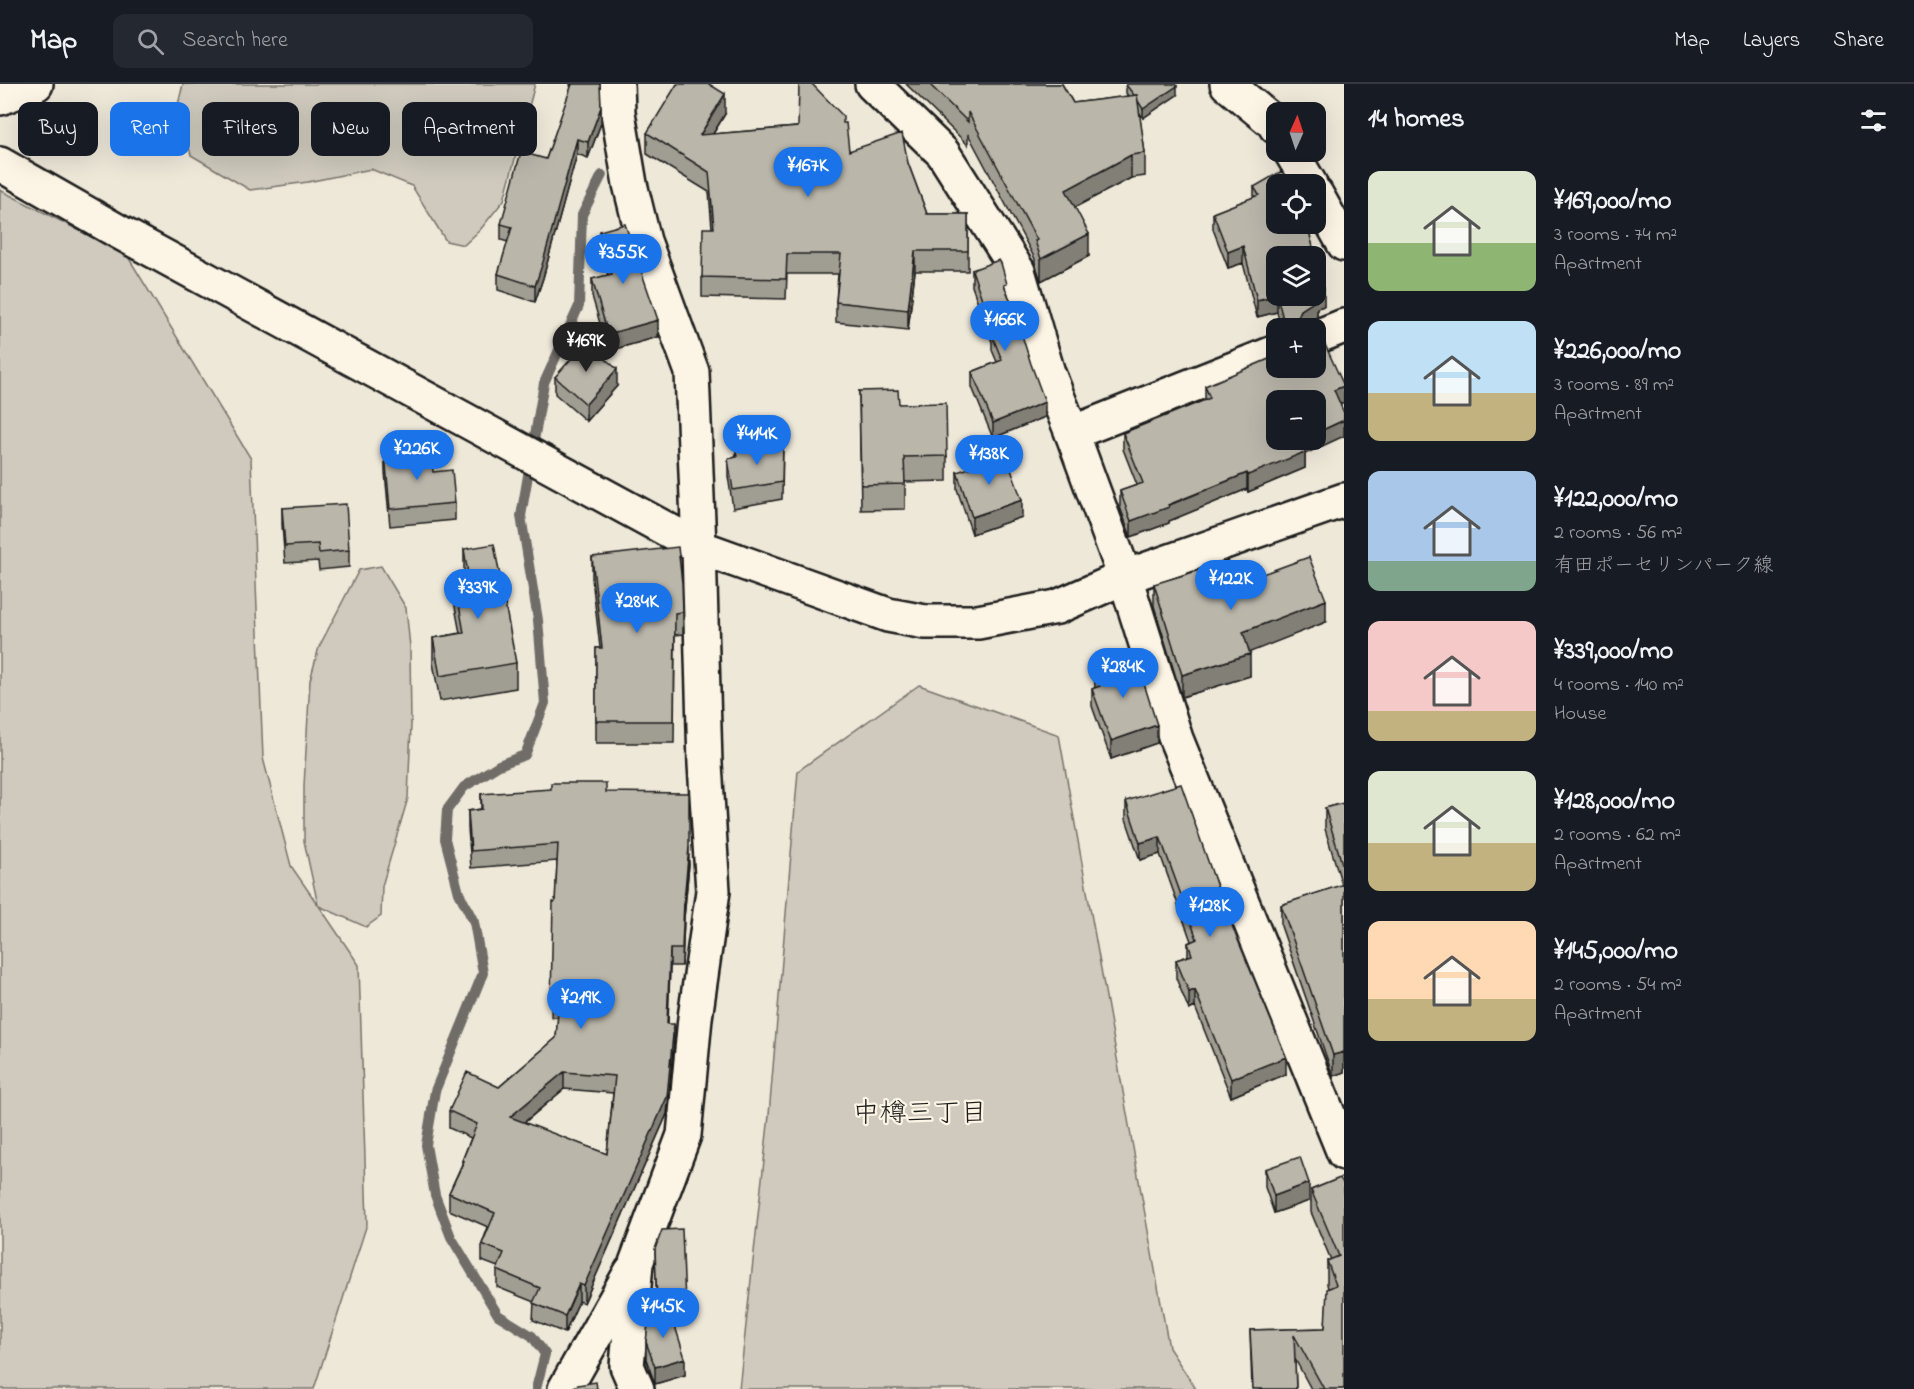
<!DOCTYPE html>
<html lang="en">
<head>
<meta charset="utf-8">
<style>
	:root { --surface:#171b24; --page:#242831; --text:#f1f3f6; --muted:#9ea1a6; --line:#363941; --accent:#1a73e8 }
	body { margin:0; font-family:"Indie Flower","Klee One",sans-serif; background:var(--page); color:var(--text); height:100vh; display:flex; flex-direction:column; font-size:22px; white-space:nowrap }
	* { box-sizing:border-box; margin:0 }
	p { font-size:20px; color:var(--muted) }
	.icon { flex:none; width:33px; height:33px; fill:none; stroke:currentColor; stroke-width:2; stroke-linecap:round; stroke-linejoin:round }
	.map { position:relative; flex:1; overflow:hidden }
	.sheet { display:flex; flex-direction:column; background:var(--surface); width:570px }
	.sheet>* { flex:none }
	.hud { position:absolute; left:18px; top:18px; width:570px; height:54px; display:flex; gap:12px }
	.needle { width:39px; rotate:3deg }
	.buttons { position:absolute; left:1266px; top:18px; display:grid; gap:12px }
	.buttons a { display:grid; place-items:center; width:60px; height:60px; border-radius:12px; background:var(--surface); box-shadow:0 6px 24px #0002; font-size:30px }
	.price { position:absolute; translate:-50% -51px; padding:0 14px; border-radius:21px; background:var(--accent); color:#fff; font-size:20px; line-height:39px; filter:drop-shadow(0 2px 3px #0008) }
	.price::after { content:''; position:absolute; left:50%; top:36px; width:18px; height:14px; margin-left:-9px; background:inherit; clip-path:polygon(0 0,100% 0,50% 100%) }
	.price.active { background:#222; color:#fff }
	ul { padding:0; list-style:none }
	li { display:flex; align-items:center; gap:18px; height:150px; padding:0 24px }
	li span { display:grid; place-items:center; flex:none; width:168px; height:120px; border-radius:12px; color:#555 }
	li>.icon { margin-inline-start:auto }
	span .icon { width:72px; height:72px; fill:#fffc; stroke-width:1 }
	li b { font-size:26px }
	h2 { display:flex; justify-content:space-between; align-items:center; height:72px; padding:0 24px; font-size:26px }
	.tag { padding:0 21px; border-radius:12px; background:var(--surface); box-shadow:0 6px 24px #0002; font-size:21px; line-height:54px }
	.tag.active { background:var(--accent); color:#fff }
	header { display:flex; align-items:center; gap:36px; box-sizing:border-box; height:84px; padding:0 30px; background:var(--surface); border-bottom:2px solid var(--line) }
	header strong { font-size:28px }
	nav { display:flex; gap:33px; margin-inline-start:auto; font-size:21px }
	.search { width:420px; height:54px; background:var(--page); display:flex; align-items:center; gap:15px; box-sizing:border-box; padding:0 21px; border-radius:12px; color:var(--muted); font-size:22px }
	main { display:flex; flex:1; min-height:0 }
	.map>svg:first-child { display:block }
</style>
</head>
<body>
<header>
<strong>Map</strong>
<div class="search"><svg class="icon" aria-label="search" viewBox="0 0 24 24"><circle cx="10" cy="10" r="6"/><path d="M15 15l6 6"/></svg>Search here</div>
<nav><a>Map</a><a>Layers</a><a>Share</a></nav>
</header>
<main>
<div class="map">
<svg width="1344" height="1305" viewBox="0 0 1344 1305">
	<rect width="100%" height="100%" fill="#eee8d9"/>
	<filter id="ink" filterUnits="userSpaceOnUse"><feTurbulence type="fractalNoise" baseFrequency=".0167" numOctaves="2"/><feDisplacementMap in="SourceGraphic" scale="12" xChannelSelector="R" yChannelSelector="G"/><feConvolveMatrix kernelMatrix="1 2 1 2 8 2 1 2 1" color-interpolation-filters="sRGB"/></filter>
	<g filter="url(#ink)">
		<path fill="#cfcabd" stroke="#76736c" stroke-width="1.5" d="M 183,0 L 535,0 L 504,116 L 480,146 L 464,161 L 446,157 L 412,102 L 371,85 L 308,98 L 250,106 L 191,71 L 178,21 Z
			M 0,106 L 127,171 L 251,375 L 263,674 L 291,782 L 318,821 L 304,757 L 304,702 L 310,596 L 319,563 L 359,486 L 381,482 L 406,524 L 410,563 L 411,641 L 408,714 L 382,802 L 381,832 L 366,843 L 319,822 L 359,881 L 367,1140 L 314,1305 L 0,1305 Z
			M 919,601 L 1059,651 L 1169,1264 L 1196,1305 L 739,1305 L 769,1031 L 798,687 Z"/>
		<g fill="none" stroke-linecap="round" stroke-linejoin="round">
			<path stroke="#6f6c67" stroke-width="10" d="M 536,1305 L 545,1270 L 532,1252 L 498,1231 L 451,1153 L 435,1111 L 426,1061 L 435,1007 L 483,889 L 474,838 L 459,809 L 445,755 L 447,726 L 464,703 L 499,681 L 525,671 L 545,619 L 538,536 L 521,432 L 544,299 L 579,222 L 582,131 L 602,91"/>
			<g stroke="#1c1c1c" stroke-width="38">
				<path id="minor" d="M 617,0 L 618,29 L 630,100 L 644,157 L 692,288 L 699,463 L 705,680 L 713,807 L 695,934 L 684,1051 L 636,1179 L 627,1282 L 637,1305
					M 1227,0 L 1274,39 L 1276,43
					M 1291,68 L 1310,100
					M 0,80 L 121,149 L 699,463 L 888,531 L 925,538 L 978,538 L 1057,523 L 1125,493 L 1176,655 L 1344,1069
					M 1316,110 L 1344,160
					M 1316,253 L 1344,242
					M 1072,349 L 1276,268
					M 565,1305 L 631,1188"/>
			</g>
			<g stroke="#1c1c1c" stroke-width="38">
				<path id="major" d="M 872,0 L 943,69 L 1018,187 L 1048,289 L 1072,349 L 1125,493 L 1344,416"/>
			</g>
			<g stroke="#1c1c1c" stroke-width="38">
				<path id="highway" d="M 0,14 L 36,0"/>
			</g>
			<use href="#minor" stroke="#fcf5e5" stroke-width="33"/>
			<use href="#major" stroke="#fcf5e5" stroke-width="33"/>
			<use href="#highway" stroke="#fcf5e5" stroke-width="33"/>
		</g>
		<path fill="#a09d92" stroke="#1c1c1c" stroke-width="1.5" fill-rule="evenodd" d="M 570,0 L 600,0 L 601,39 L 588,74 L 577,70 L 543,194 L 535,218 L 498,206 L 498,190 L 508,158 L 501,156 L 501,140 L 546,75 L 571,5 Z
			M 906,0 L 1062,0 L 1073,19 L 1128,12 L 1126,9 L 1126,1 L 1177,11 L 1143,34 L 1139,28 L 1145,69 L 1145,92 L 1131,94 L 1075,123 L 1089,172 L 1041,197 L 1035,179 L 1035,175 L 968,50 L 968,61 Z
			M 725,30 L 713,50 L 843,39 L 849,67 L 908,79 L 927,130 L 968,130 L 968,187 L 915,187 L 908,246 L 836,238 L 836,218 L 838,190 L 787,190 L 786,215 L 702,213 L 702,193 L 712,144 L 709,108 L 647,70 L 647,49 Z
			M 1254,103 L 1309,140 L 1309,145 L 1324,222 L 1317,224 L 1317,233 L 1301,242 L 1300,244 L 1281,244 L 1277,228 L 1257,233 L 1243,179 L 1228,184 L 1213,145 L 1213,129 L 1254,113 Z
			M 600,147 L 658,253 L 608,267 L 592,212 L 592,195 L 608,191 L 600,164 Z
			M 972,186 L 1007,207 L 1045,333 L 993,354 L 972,303 L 972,288 L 997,278 L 992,266 L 992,258 L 972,202 Z
			M 555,293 L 617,302 L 586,337 L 555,310 Z
			M 1205,302 L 1344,318 L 1340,320 L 1305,370 L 1305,384 L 1248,408 L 1247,405 L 1169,437 L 1169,439 L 1131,453 L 1120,423 L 1120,407 L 1137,401 L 1123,365 L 1123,349 L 1205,316 Z
			M 859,307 L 899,320 L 947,372 L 947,397 L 905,398 L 905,425 L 861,426 Z
			M 783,357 L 782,415 L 733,424 L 728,392 L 728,375 L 736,373 L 736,366 Z
			M 385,370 L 433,388 L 455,419 L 455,436 L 390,442 L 385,388 Z
			M 957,388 L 1022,433 L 972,450 L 957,405 Z
			M 282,424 L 349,466 L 349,483 L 319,486 L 318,477 L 285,479 L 282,441 Z
			M 464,465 L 516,579 L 516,604 L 440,617 L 433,579 L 433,554 L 460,549 L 455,523 L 455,498 L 465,496 L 464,490 Z
			M 592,473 L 683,528 L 683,550 L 675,551 L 674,659 L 596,659 L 596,564 L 600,564 L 592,494 Z
			M 1154,500 L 1208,510 L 1326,538 L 1249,568 L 1250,592 L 1182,613 L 1154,522 Z
			M 1094,585 L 1157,659 L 1111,675 L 1092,622 L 1092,605 L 1095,604 Z
			M 606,708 L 689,780 L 684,834 L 682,882 L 670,882 L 668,940 L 674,957 L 667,1030 L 584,1219 L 579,1217 L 565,1249 L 533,1236 L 534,1218 L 497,1203 L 497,1186 L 498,1183 L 482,1177 L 482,1160 L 488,1143 L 449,1126 L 449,1109 L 462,1080 L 462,1077 L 471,1054 L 449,1044 L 449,1027 L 499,1003 L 556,954 L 558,933 L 551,933 L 557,777 L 471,784 L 468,744 L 468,727 L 481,725 L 481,710 ZM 564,1005 L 613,1009 L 607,1070 L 524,1039 Z
			M 1126,717 L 1222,817 L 1286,990 L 1231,1013 L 1195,923 L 1189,926 L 1176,894 L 1176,876 L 1188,872 L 1188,859 L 1191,857 L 1160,770 L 1140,776 L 1126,735 Z
			M 1344,719 L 1344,988 L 1333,992 L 1281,842 L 1281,821 L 1342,801 L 1325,745 L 1325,724 Z
			M 1265,1085 L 1309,1117 L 1274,1129 L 1265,1103 Z
			M 1340,1094 L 1344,1305 L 1311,1305 L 1295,1275 L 1296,1305 L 1252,1305 L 1250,1246 L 1325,1244 L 1328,1204 L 1327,1200 L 1327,1177 L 1331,1176 L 1311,1128 L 1311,1106 Z
			M 655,1165 L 685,1220 L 685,1237 L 674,1237 L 685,1291 L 655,1300 L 646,1275 L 646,1258 L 657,1230 Z"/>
		<path fill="#827f77" stroke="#1c1c1c" stroke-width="1.5" d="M 1177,2 L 1177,11 L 1143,34 L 1143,25 Z
			M 725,10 L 725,30 L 700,71 L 700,51 Z
			M 601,23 L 601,39 L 588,74 L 588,58 Z
			M 577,55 L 577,70 L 543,194 L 535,218 L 535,202 Z
			M 1131,71 L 1131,94 L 1066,128 L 1066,106 Z
			M 1089,150 L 1089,172 L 1041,197 L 1041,175 Z
			M 1243,162 L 1243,179 L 1228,184 L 1228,168 Z
			M 915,167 L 915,187 L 908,246 L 908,226 Z
			M 1324,205 L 1324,222 L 1317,224 L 1317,233 L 1301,242 L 1300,244 L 1298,244 L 1298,233 L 1301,226 L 1316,212 L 1316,208 Z
			M 1277,212 L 1277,228 L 1257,233 L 1257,216 Z
			M 658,236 L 658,253 L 608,267 L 608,250 Z
			M 617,285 L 617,302 L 586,337 L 586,320 Z
			M 1344,302 L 1344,318 L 1334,323 L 1334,306 Z
			M 1045,318 L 1045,333 L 993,354 L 993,339 Z
			M 1344,336 L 1344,352 L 1305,370 L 1305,384 L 1248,408 L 1248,391 L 1300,356 L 1316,356 L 1316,349 Z
			M 1247,389 L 1247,405 L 1169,437 L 1169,439 L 1131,453 L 1131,437 Z
			M 1022,416 L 1022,433 L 972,450 L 972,433 Z
			M 1326,516 L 1326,538 L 1243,571 L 1243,548 Z
			M 1250,570 L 1250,592 L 1182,613 L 1182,591 Z
			M 1157,641 L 1157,659 L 1111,675 L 1111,657 Z
			M 1160,753 L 1160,770 L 1140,776 L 1140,759 Z
			M 689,763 L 689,780 L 684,834 L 682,882 L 684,817 Z
			M 670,865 L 670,882 L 667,957 L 667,940 Z
			M 1195,906 L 1195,923 L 1189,926 L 1189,908 Z
			M 674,940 L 674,957 L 667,1030 L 584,1219 L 584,1202 Z
			M 1344,968 L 1344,988 L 1333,992 L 1333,971 Z
			M 1286,973 L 1286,990 L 1231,1013 L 1231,995 Z
			M 564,988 L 564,1005 L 510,1050 L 510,1033 Z
			M 1309,1099 L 1309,1117 L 1274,1129 L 1274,1112 Z
			M 579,1200 L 579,1217 L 565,1249 L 565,1232 Z
			M 685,1274 L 685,1291 L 655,1300 L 655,1283 Z"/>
		<path fill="#bab6aa" stroke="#1c1c1c" stroke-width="1.5" fill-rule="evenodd" d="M 572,0 L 600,0 L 601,23 L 588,58 L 577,55 L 543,178 L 535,202 L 498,190 L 512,143 L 501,140 L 521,68 L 546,75 Z
			M 677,0 L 709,0 L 725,10 L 700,51 L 798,43 L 799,0 L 812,0 L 843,32 L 843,39 L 846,39 L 849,67 L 902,49 L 908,79 L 927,130 L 968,130 L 968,167 L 915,167 L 908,226 L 836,218 L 841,170 L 787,170 L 786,195 L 702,193 L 703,144 L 714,144 L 709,88 L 647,49 Z
			M 929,0 L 1062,0 L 1073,19 L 1137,11 L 1145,69 L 1131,71 L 1066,106 L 1089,150 L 1041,175 L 1035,157 L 1037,156 L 968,28 L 968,38 Z
			M 1127,0 L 1176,0 L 1177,2 L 1143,25 L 1138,17 L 1137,11 L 1134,11 L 1126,1 Z
			M 1282,87 L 1290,100 L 1276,100 L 1276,140 L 1307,140 L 1324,205 L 1316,208 L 1316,172 L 1276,172 L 1276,211 L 1257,216 L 1243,162 L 1228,168 L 1213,129 L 1259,111 L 1254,103 Z
			M 625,140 L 658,236 L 608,250 L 592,195 L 612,190 L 600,147 Z
			M 999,176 L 1001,179 L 1007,200 L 1004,201 L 1014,226 L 1031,280 L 1045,318 L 993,339 L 972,288 L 1002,276 L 992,251 L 994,250 L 972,186 Z
			M 1316,211 L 1317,216 L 1301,226 L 1298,233 L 1298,243 L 1300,244 L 1293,244 L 1288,237 L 1283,235 L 1277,212 Z
			M 1322,254 L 1344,302 L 1334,306 L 1344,329 L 1344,336 L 1316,349 L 1316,316 L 1276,316 L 1276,356 L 1300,356 L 1305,368 L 1248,391 L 1247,389 L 1168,421 L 1169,423 L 1131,437 L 1120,407 L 1143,399 L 1123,349 L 1210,314 L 1205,302 L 1276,272 L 1276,284 L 1316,284 L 1316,255 Z
			M 586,258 L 617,285 L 586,320 L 555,293 Z
			M 898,306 L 899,320 L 946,319 L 947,372 L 904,373 L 905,400 L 861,401 L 859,307 Z
			M 783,357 L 782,398 L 733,406 L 728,375 L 737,373 L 736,366 Z
			M 431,367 L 433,388 L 452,386 L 455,419 L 390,425 L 385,370 Z
			M 1006,372 L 1022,416 L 972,433 L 957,388 Z
			M 346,420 L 349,466 L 319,469 L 318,460 L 285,462 L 282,424 Z
			M 494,460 L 516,579 L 440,592 L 433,554 L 464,549 L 455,498 L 469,496 L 464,465 Z
			M 678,463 L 682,499 L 683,528 L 675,529 L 674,637 L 596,637 L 596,564 L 602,564 L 592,473 Z
			M 1309,473 L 1326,516 L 1243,548 L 1250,570 L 1182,591 L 1154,500 L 1200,486 L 1208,510 Z
			M 1135,571 L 1157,641 L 1111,657 L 1092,605 L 1100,602 L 1094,585 Z
			M 551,699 L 606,699 L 606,708 L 689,709 L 689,763 L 684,817 L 682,865 L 670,865 L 667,940 L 674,940 L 667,1013 L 584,1202 L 579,1200 L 565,1232 L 533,1219 L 540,1204 L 497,1186 L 504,1169 L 482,1160 L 495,1129 L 449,1109 L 464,1077 L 462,1077 L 477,1040 L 449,1027 L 467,988 L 499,1003 L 556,954 L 559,916 L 551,916 L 553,818 L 555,818 L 558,760 L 471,767 L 468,727 L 482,725 L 481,710 L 551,705 ZM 564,988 L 615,992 L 607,1070 L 510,1033 Z
			M 1181,700 L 1222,817 L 1286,973 L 1231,995 L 1195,906 L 1189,908 L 1176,876 L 1192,871 L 1188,859 L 1197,855 L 1160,753 L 1140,759 L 1126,717 Z
			M 1344,719 L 1344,786 L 1325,724 Z
			M 1344,800 L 1344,968 L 1333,971 L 1281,821 Z
			M 1300,1073 L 1309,1099 L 1274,1112 L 1265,1085 Z
			M 1340,1094 L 1344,1101 L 1344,1305 L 1324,1305 L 1294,1251 L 1296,1305 L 1253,1305 L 1250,1246 L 1325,1244 L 1327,1205 L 1336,1201 L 1327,1177 L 1339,1172 L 1311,1106 Z
			M 682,1145 L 685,1220 L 657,1221 L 655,1165 L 662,1146 Z
			M 670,1226 L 685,1274 L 655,1283 L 646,1258 L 649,1232 Z
			M 596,1298 L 597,1305 L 570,1305 L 578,1301 Z"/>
	</g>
	<g text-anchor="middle" stroke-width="4.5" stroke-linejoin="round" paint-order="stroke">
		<g font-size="27" fill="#1c1c1c" stroke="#fcf5e5">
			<text x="920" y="1037">中樽三丁目</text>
		</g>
	</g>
</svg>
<div class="buttons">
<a><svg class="needle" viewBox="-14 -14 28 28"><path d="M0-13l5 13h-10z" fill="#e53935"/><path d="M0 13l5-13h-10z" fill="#9ea1a6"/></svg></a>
<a><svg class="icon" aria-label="locate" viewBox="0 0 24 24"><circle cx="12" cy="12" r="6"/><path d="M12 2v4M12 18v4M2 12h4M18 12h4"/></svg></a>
<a><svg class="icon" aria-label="layers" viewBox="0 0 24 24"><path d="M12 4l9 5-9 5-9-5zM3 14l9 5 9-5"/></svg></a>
<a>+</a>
<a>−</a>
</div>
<b class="price" style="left:808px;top:114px">¥167K</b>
<b class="price" style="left:623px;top:201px">¥355K</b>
<b class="price" style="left:1005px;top:268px">¥166K</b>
<b class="price active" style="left:586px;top:289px">¥169K</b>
<b class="price" style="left:757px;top:382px">¥414K</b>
<b class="price" style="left:417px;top:397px">¥226K</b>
<b class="price" style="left:989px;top:402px">¥138K</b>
<b class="price" style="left:1231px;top:527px">¥122K</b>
<b class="price" style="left:478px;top:536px">¥339K</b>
<b class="price" style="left:637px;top:550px">¥284K</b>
<b class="price" style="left:1123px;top:615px">¥284K</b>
<b class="price" style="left:1210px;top:854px">¥128K</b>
<b class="price" style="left:581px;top:946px">¥219K</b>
<b class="price" style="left:663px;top:1255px">¥145K</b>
<div class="hud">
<a class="tag">Buy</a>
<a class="tag active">Rent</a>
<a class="tag">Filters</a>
<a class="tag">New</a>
<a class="tag">Apartment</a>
</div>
</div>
<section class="sheet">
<h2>14 homes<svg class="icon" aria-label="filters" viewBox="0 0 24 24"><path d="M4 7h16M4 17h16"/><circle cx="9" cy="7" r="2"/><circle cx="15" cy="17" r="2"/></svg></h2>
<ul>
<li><span style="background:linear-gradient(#dfe7d0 60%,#8fb573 0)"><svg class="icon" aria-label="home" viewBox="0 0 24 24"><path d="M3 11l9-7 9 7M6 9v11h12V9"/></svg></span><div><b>¥169,000/mo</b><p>3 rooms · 74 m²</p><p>Apartment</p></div></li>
<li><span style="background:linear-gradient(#bfe0f5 60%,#c2b280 0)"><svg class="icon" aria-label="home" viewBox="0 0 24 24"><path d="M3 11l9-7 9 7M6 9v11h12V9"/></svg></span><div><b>¥226,000/mo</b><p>3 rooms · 89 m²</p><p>Apartment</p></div></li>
<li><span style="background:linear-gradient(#a9c7e8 75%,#7fa58c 0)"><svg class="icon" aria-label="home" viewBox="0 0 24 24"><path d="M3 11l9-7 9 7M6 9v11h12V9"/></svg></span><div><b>¥122,000/mo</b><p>2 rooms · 56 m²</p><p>有田ポーセリンパーク線</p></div></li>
<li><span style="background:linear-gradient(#f6c9c9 75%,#c2b280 0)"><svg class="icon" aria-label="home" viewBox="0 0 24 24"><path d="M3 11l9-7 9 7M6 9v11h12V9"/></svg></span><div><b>¥339,000/mo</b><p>4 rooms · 140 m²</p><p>House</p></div></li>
<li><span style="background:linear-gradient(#dfe7d0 60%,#c2b280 0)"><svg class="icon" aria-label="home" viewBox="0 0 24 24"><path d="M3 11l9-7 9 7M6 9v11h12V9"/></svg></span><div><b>¥128,000/mo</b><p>2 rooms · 62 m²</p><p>Apartment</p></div></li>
<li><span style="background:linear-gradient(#ffd9b3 65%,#c2b280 0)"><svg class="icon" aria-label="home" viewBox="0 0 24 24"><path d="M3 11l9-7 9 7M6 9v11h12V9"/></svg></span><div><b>¥145,000/mo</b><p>2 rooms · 54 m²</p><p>Apartment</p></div></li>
</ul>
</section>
</main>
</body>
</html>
